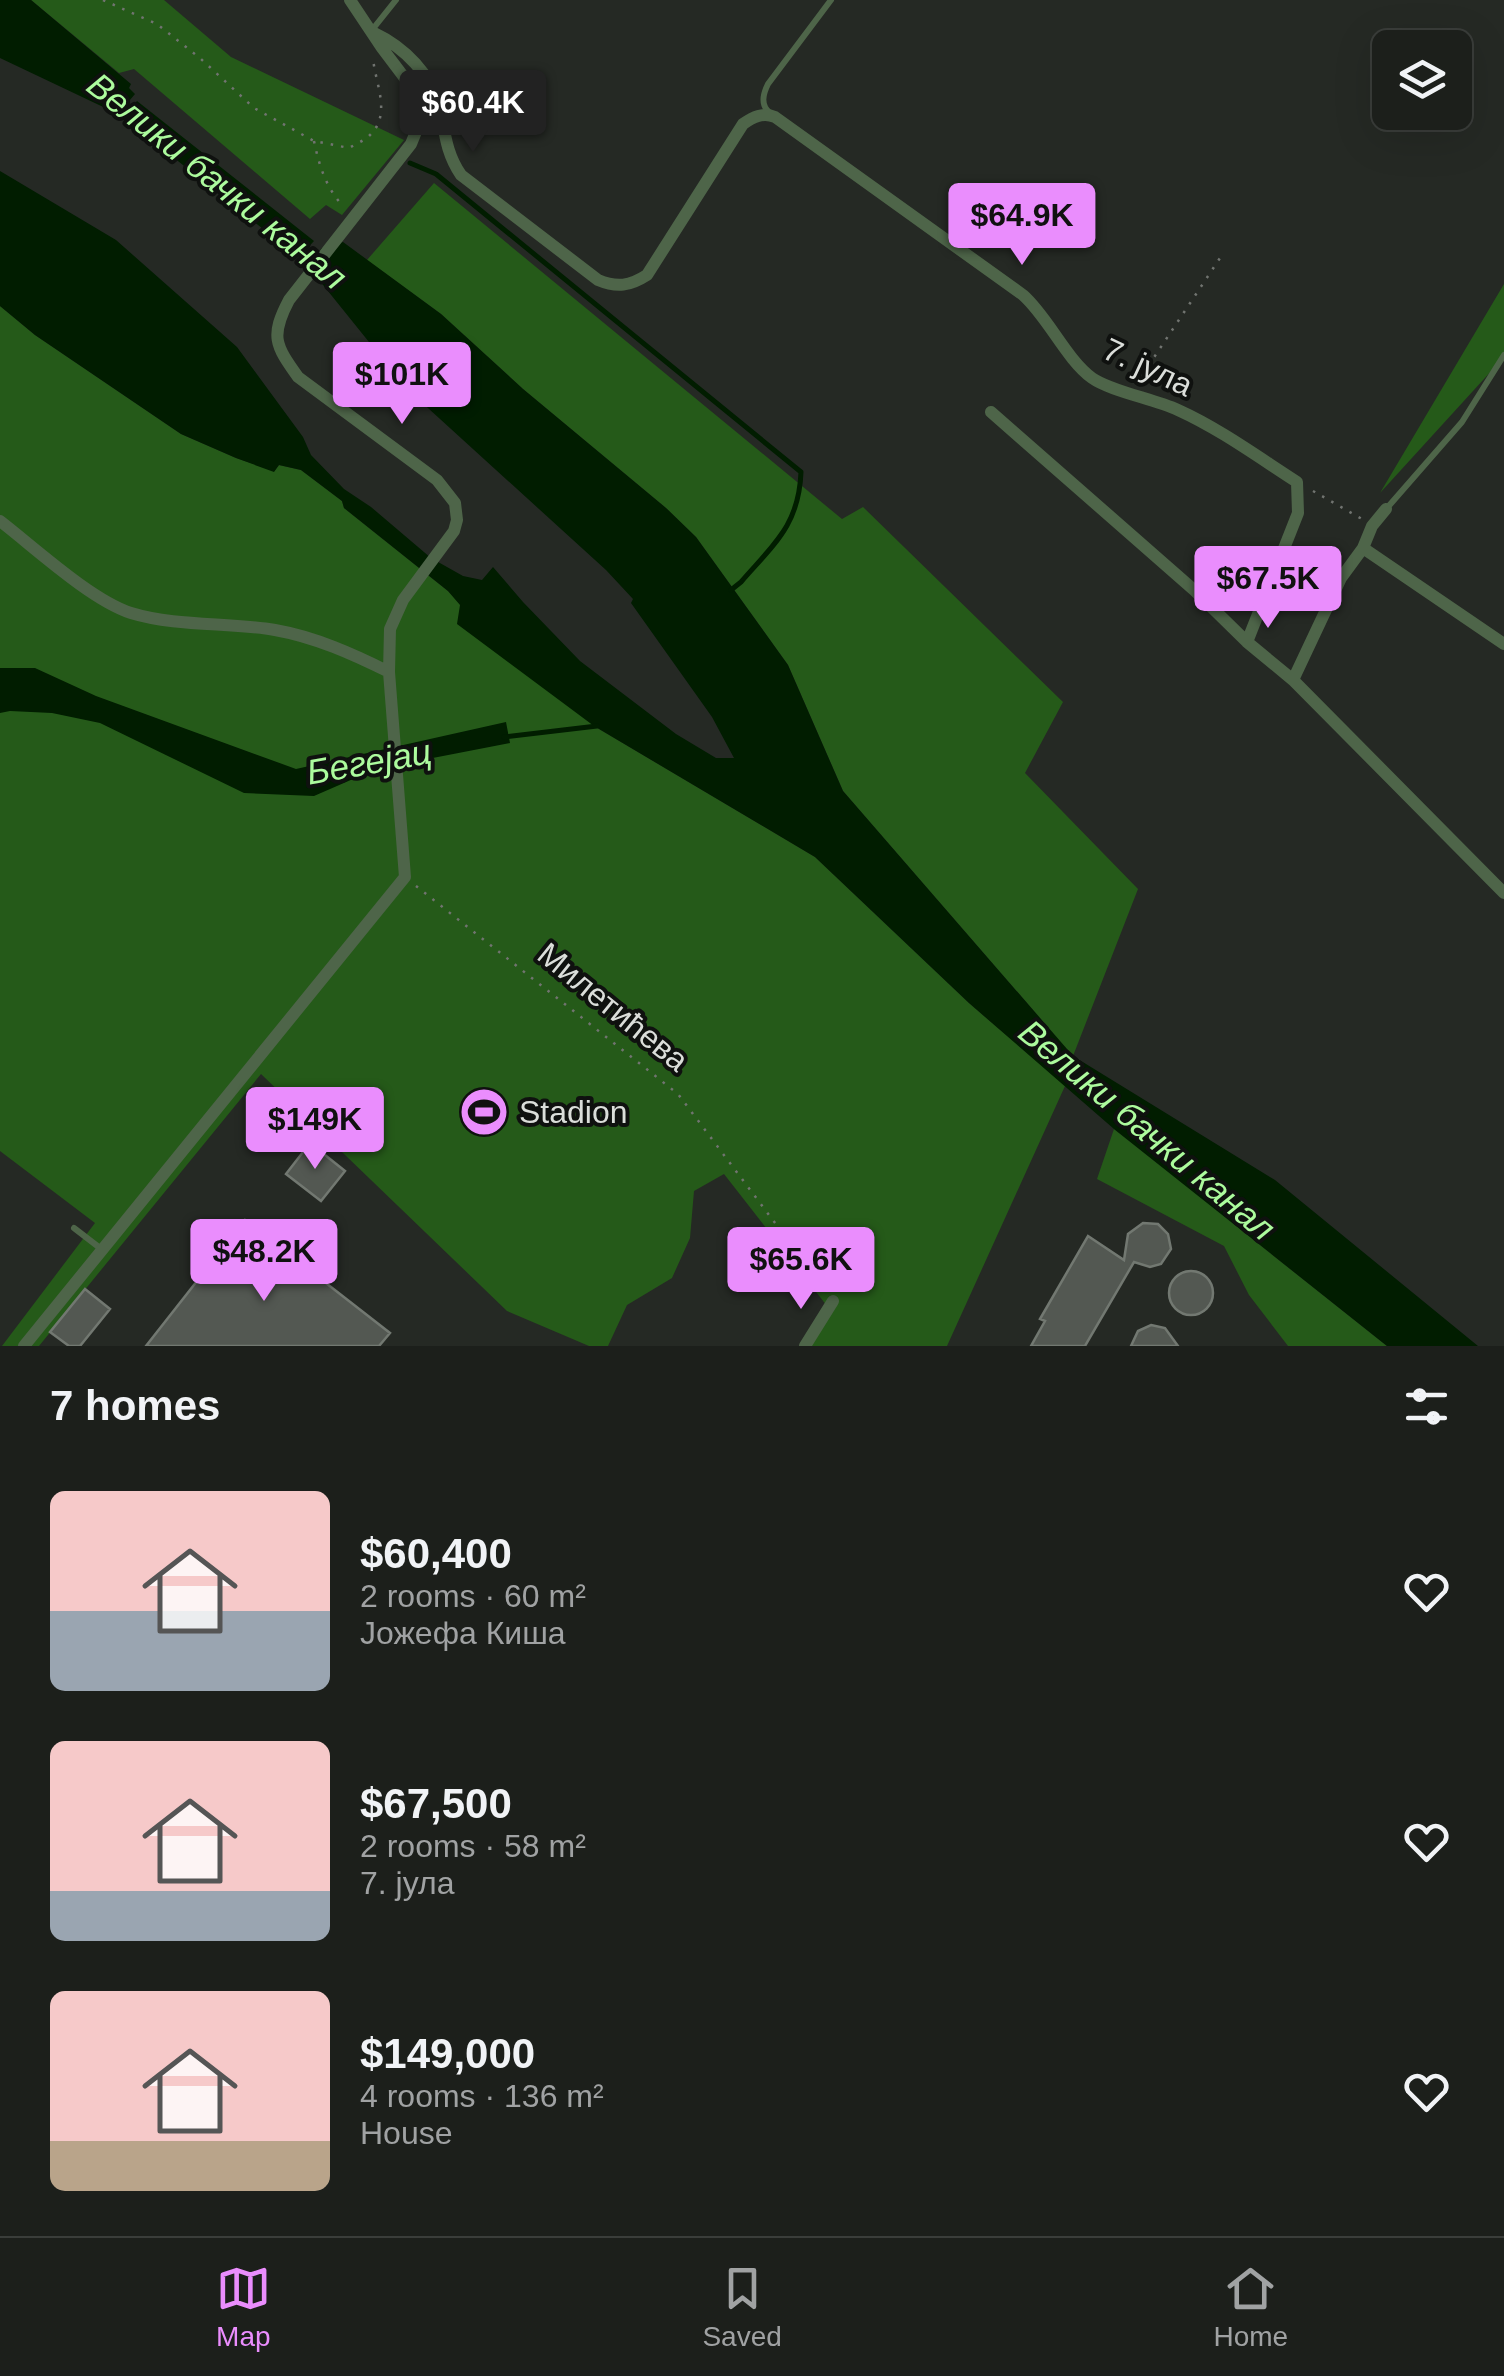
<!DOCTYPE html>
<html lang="en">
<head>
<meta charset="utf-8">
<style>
	:root { --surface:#1c1f1b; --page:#292c28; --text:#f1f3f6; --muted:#a0a2a3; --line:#3a3d3a; --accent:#ea8dfd }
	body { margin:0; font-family:Arial,sans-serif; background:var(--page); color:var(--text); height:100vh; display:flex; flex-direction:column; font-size:38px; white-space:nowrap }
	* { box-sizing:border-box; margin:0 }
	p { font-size:32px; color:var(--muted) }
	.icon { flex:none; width:55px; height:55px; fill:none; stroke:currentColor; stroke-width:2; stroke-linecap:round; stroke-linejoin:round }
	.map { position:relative; height:1346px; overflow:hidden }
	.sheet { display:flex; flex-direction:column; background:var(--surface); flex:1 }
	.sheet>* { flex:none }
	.controls { position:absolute; left:1372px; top:30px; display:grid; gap:20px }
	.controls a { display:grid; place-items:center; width:100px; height:100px; border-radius:15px; background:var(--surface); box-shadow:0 10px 40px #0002,0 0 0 2px var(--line); font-size:50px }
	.price { position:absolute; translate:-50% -85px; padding:0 22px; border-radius:10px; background:var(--accent); color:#111; font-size:32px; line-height:65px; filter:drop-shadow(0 2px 5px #0008) }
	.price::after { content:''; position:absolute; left:50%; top:60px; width:30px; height:22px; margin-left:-15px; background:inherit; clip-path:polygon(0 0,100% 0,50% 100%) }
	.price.selected { background:#222; color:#fff }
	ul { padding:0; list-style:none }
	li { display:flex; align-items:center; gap:30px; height:250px; padding:0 50px }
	li span { display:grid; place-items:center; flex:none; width:280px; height:200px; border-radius:15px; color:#555 }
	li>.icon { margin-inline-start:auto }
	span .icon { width:120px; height:120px; fill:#fffc; stroke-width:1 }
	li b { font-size:42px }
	h2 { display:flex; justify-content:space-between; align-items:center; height:120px; padding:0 50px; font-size:42px }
	.tab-bar { display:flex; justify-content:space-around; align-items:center; height:140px; border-top:2px solid var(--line); background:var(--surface); font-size:28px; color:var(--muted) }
	.tab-bar a { display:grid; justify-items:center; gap:5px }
	.tab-bar .selected { color:var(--accent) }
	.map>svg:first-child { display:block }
</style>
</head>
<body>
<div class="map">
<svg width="1504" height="1346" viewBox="0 0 1504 1346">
	<rect width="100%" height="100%" fill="#252924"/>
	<path fill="#255a19" d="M 31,0 L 164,0 L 231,57 L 404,140 L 342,215 L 326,205 L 310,219 L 134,69 L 119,73 Z
		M 434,183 L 842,519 L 863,507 L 1063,702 L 1025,773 L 1138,889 L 1073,1056 L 843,791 L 788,665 L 696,537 L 666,508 L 523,389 L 441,314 L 367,260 Z
		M 1504,284 L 1504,357 L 1380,493 Z
		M 0,306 L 35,335 L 181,434 L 236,458 L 274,471 L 279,465 L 301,470 L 342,501 L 344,508 L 448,591 L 460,604 L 594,726 L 815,857 L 969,1003 L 1065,1086 L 947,1346 L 803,1346 L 827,1306 L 724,1174 L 694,1191 L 690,1238 L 672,1278 L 627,1305 L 608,1346 L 589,1346 L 507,1311 L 261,1074 L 39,1346 L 2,1346 L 95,1223 L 0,1151 Z
		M 1114,1129 L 1387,1346 L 1288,1346 L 1249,1295 L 1224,1246 L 1097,1179 Z"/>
	<path fill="#011d00" d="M 0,0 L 31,0 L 131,84 L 129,88 L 135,94 L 118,114 L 0,58 Z
		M 137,101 L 314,241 L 302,254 L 297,249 L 293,253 L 123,117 Z
		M 0,171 L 116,240 L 237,347 L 303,437 L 311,455 L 344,489 L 371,507 L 431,558 L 463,576 L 482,580 L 493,567 L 523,602 L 580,661 L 676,734 L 716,758 L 734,758 L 712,717 L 631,603 L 633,599 L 606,570 L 406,388 L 307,265 L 322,248 L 343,242 L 441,314 L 523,389 L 666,508 L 696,537 L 788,665 L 843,791 L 1073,1056 L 1275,1180 L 1478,1346 L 1387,1346 L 1114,1129 L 969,1003 L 815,857 L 594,726 L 457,624 L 460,605 L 448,591 L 344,508 L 342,501 L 301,470 L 279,465 L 274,472 L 236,458 L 181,434 L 35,335 L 0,306 Z
		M 0,668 L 35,668 L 96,696 L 296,769 L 506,722 L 510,743 L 376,769 L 314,796 L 244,793 L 100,723 L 52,713 L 10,711 L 0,713 Z"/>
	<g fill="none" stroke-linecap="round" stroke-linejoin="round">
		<path stroke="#011d00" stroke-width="5" d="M 410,163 L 436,174 L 801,472 C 799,525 774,544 741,582 L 731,590
			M 504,737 L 597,726"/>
	</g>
	<path fill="#535852" stroke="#727871" stroke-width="2.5" d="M 310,1143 L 345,1171 L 321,1201 L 286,1174 Z
		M 245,1220 L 390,1333 L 379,1346 L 146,1346 Z
		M 1143,1223 L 1158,1224 L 1168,1234 L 1171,1249 L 1161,1264 L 1150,1267 L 1134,1262 L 1085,1346 L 1031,1346 L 1045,1321 L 1040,1319 L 1088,1236 L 1124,1260 L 1128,1234 Z
		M1169 1293a22 22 0 1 1 44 0a22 22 0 1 1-44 0Z
		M 85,1289 L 110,1309 L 80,1346 L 69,1346 L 50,1332 Z
		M 1151,1325 L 1165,1328 L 1178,1346 L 1131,1346 L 1138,1331 Z"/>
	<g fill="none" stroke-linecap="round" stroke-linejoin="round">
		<path stroke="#717470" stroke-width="2.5" stroke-dasharray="2.5 8" stroke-linecap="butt" d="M 103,0 L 157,24 L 201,59 L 254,108 L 314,141 L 349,148 C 356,144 365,140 370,135 C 392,114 375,83 373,58
			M 314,141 C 319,165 326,188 343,206
			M 1137,383 L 1220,258
			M 1313,491 L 1362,519
			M 416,886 L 678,1094 L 824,1288"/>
		<path stroke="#4e6549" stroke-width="6" d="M 372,30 L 396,0
			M 770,113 C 760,105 763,94 768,84 L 831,0
			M 1387,508 L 1462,422 L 1504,355
			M 74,1228 L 100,1248"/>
		<path stroke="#4e6549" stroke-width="12" d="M 374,33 C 404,47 432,75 440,108 C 445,133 446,153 461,175 L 598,280 C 617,288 630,286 647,275 L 743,124 C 753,117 763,112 775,117 L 1023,295 C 1048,317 1066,359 1092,378 C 1110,391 1154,399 1178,410 C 1220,429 1258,457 1297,482 L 1298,513 L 1247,642
			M 991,412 L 1194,590 L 1247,642 L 1293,680 L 1504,893
			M 0,521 C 35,548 91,600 131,613 C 177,627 228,622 275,630 C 315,637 353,654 389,672
			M 1363,548 L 1372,526 L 1386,509
			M 1293,680 L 1341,578 L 1363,548 L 1504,644
			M 24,1346 L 405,877 L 389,672 L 390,629 L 403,600 L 454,531 L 457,520 L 455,503 L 437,480 L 298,377 C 275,345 270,336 289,300 L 411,144 L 420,122 L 420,103 L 416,93 L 382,48 L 350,0
			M 805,1346 L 833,1301"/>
	</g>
	<defs>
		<g id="stadium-disc" transform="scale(2.5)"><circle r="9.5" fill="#ea8dfd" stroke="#0f110f"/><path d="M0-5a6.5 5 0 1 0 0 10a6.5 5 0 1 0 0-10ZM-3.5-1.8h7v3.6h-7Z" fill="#111"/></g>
	</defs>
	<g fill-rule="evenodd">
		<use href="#stadium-disc" x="484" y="1112"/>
	</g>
	<g text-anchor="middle" stroke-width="8" stroke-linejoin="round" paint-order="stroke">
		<g font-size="32" fill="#dbdeda" stroke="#0f110f">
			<text transform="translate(1148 367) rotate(25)" y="11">7. јула</text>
			<text transform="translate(613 1007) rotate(39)" y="11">Милетићева</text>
		</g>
		<g font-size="32" fill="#dbdeda" stroke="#0f110f" text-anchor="start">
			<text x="519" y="1123">Stadion</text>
		</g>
		<g font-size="35" font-style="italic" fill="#acfb9d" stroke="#0f110f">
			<text transform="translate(217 181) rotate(39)" y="12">Велики бачки канал</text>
			<text transform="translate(369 762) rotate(-10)" y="12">Бегејац</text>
			<text transform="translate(1147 1130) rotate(40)" y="12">Велики бачки канал</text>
		</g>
	</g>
</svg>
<div class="controls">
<a><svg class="icon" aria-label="layers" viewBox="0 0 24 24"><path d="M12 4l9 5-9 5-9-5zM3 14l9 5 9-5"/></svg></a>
</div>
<b class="price selected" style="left:473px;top:155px">$60.4K</b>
<b class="price" style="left:1022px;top:268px">$64.9K</b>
<b class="price" style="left:402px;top:427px">$101K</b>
<b class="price" style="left:1268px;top:631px">$67.5K</b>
<b class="price" style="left:315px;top:1172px">$149K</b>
<b class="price" style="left:264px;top:1304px">$48.2K</b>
<b class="price" style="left:801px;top:1312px">$65.6K</b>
</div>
<section class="sheet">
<h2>7 homes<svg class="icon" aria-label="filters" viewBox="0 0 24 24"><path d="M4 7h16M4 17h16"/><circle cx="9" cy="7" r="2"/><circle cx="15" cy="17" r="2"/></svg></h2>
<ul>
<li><span style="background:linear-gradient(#f6c9c9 60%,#9aa5b1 0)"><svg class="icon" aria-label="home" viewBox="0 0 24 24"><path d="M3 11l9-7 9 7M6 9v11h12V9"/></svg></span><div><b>$60,400</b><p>2 rooms · 60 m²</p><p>Јожефа Киша</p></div><svg class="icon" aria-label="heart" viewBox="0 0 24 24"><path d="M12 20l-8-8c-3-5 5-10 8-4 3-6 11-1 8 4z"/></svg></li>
<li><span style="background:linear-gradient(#f6c9c9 75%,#9aa5b1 0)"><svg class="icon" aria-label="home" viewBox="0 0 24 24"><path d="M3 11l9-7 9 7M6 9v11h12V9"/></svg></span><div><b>$67,500</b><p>2 rooms · 58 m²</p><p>7. јула</p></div><svg class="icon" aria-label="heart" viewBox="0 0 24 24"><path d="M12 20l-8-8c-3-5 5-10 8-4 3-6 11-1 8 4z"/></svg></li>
<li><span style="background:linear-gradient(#f6c9c9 75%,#b9a48a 0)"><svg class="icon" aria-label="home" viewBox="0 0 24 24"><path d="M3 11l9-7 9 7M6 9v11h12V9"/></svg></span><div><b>$149,000</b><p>4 rooms · 136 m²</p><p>House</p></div><svg class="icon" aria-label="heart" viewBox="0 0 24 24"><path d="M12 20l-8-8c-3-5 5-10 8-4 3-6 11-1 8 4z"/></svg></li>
</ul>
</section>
<nav class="tab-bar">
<a class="selected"><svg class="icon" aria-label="map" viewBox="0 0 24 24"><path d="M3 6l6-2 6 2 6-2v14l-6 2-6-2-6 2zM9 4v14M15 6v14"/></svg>Map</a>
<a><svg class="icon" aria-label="saved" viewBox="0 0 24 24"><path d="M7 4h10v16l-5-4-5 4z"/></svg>Saved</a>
<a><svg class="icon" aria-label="home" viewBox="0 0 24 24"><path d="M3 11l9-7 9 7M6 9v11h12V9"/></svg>Home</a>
</nav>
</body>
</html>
